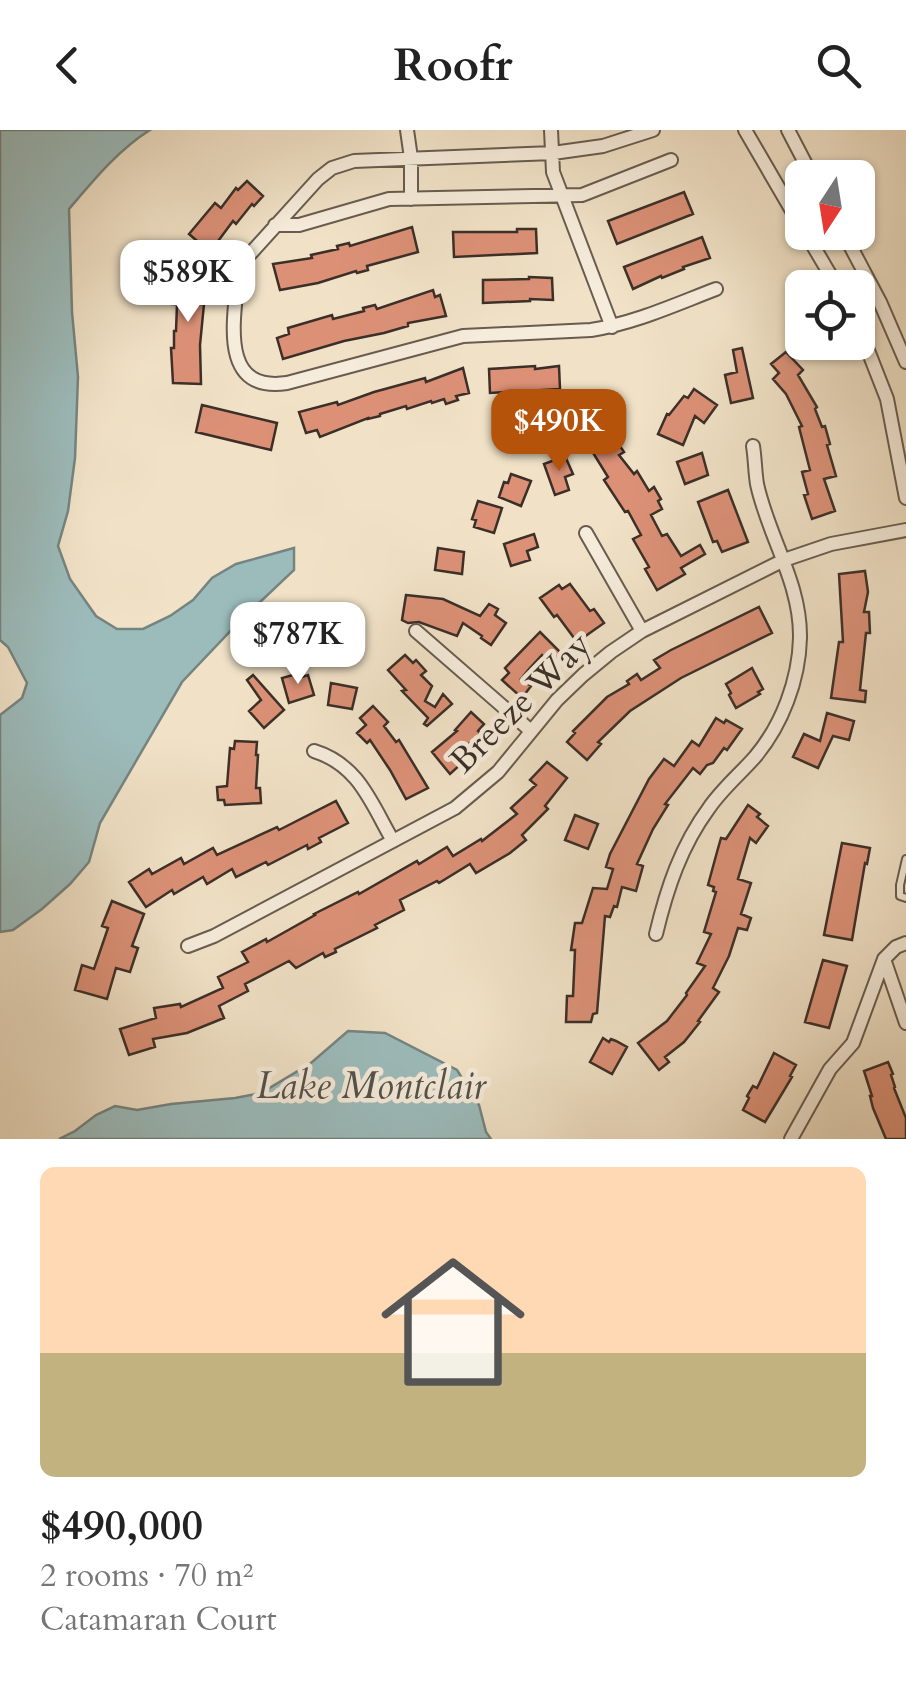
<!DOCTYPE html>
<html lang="en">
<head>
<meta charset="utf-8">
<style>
	:root { --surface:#fff; --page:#f6f6f6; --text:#222; --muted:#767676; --line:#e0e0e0; --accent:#b45309 }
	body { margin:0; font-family:Cardo,serif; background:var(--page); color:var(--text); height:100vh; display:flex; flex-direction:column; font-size:38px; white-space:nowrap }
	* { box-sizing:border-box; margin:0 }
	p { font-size:32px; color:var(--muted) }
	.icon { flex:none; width:55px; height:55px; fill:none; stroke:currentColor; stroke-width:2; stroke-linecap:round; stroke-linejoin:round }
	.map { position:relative; height:1009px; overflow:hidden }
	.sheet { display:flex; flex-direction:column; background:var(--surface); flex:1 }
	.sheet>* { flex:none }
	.needle { width:65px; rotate:192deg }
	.controls { position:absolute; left:785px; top:30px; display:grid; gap:20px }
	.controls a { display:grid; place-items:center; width:90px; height:90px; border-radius:15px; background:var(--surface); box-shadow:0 2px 8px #0004; font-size:50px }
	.price { position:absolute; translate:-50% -85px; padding:0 22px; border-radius:20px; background:#fff; color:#222; font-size:32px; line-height:65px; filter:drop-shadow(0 2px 5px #0008) }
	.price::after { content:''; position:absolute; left:50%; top:60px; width:30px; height:22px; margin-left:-15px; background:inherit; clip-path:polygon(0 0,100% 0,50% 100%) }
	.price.active { background:var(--accent); color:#fff }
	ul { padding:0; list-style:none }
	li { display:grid; align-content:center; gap:20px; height:530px; padding:0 40px }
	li+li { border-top:2px solid var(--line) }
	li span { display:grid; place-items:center; height:310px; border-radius:15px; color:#555 }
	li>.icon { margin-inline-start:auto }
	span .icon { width:180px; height:180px; fill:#fffc; stroke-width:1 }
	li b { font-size:42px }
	header { display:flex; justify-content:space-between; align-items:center; height:130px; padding:0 40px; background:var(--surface); font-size:45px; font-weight:700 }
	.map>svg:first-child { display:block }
</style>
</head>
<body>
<header><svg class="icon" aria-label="back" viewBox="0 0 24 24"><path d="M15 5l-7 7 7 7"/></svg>Roofr<svg class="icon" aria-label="search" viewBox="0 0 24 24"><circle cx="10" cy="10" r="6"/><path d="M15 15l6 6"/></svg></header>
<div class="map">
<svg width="906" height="1009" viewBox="0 0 906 1009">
	<rect width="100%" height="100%" fill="#f1e2c7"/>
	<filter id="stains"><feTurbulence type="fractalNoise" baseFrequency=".002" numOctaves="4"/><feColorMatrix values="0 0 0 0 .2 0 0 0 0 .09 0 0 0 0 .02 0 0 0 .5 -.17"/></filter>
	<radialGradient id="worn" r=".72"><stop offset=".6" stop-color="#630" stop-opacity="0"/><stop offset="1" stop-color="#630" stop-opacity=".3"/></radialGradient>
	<path fill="#9cbcbc" stroke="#758481" stroke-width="2.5" d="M 0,0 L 150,0 C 118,20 93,51 69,79 L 72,182 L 78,247 L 75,328 L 68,381 L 58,416 L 70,449 L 96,486 L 117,499 L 143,499 L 170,486 L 193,470 L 212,448 L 236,434 L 294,418 L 294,440 L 240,491 L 182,552 L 100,693 L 89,732 L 70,754 L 42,779 L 13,800 L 0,802 L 0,585 L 22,568 L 27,553 L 8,517 L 0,510 Z
		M 348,901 L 385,903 L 457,940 L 479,975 L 486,1002 L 491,1009 L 59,1009 L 75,1001 L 96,985 L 115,976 L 137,980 L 171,974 L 235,968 L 261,963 L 311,933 Z"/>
	<path fill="#dc9177" stroke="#3b2f28" stroke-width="2.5" d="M 247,51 L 263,66 L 254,76 L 252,74 L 236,94 L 233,91 L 210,122 L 189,104 L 215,73 L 221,78 L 236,58 L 238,60 Z
		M 684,62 L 693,84 L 617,114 L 608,91 Z
		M 412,97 L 418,122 L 367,136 L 368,140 L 357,143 L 356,141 L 318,153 L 280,160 L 273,134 L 312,128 L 311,125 L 338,119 L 337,116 L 349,113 L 350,116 Z
		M 517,99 L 536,99 L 537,123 L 454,127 L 453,102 L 517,102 Z
		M 702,107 L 710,128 L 683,137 L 684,139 L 662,148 L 661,146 L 633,159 L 624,137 Z
		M 176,134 L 203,136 L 199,161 L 201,161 L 200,174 L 204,174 L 200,215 L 201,254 L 173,253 L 171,218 L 174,218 L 174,201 L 176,201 L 177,174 L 173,174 Z
		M 529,147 L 552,148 L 553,170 L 530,169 L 530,171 L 483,173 L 483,150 L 529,149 Z
		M 433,160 L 435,167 L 440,165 L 446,186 L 408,193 L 408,196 L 384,203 L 344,211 L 283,229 L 277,208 L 289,204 L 288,198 L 332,185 L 333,189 L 364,181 L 363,178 L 375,175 L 377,179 Z
		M 742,218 L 753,268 L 731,273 L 725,245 L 737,242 L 733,220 Z
		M 786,222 L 803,240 L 798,245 L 817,277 L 815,279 L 822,297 L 825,296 L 830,314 L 827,315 L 836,346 L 824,349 L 835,381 L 812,389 L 804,365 L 808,364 L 802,342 L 810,340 L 799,297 L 802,296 L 786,264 L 773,249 L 779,243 L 771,234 Z
		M 535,236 L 535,239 L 559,236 L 560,259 L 490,263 L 489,239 Z
		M 463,238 L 469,263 L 456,266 L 458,270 L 446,274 L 444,269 L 432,273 L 431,271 L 407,279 L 406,276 L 380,284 L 380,286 L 368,289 L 368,288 L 320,307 L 317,300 L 306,303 L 299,282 L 337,272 L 338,275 L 374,262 L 425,248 L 426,252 Z
		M 694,259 L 717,275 L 704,293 L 695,286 L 683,315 L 658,304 L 667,284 L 669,285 L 684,266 L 688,268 Z
		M 202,275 L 277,293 L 271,320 L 196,302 Z
		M 612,304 L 624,322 L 619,325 L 634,344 L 637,341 L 649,361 L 654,357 L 661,369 L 658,371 L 662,379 L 651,385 L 662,406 L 667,404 L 681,426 L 700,415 L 705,424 L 681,438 L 685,444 L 657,460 L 645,439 L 649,437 L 633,409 L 641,405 L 628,381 L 625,382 L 604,350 L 608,347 L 590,318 Z
		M 702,323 L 708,345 L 685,354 L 677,332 Z
		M 565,326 L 573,344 L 565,347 L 569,360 L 555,365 L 544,334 Z
		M 511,344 L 531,351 L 521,376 L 499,367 L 504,352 L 508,353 Z
		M 728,360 L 748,412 L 722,422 L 717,411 L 713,412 L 698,372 Z
		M 478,371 L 502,378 L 494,403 L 474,397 L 476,390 L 472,389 Z
		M 534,404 L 538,417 L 527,421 L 530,430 L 511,436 L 504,414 Z
		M 438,418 L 464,422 L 462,444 L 435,440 Z
		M 865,441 L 868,462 L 864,482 L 869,482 L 870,503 L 866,503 L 861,550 L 860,560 L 866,561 L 865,572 L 831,568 L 839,512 L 843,512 L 839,444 Z
		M 570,454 L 590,481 L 594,479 L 604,493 L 577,512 L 557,485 L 554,487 L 540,468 L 559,455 L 562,459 Z
		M 406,465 L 443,469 L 480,486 L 489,474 L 498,479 L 495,485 L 506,493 L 491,515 L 481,508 L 482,506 L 463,493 L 457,506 L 419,492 L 408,493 L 402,490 Z
		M 759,477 L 772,503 L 681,548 L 630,581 L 598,612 L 601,614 L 587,630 L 567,612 L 575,603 L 573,601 L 607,567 L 629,554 L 627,551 L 637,544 L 641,550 L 660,538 L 654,530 L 671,520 Z
		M 540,502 L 562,524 L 552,535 L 542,525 L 529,539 L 521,549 L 531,556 L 522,568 L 502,550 L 509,543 L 505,538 Z
		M 405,525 L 413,533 L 416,530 L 426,541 L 421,545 L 432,556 L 425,571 L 435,577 L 443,564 L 452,574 L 427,596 L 424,594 L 428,588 L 402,561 L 406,560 L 388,540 Z
		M 752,538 L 763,559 L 758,562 L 760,564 L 736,578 L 729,565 L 731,563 L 726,554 Z
		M 300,543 L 302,547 L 308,545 L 314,565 L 289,573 L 282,548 Z
		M 253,545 L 284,580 L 264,598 L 249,581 L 261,570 L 247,550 Z
		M 331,553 L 357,558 L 352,579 L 328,575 Z
		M 373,576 L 388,592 L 384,596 L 396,612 L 399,610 L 428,658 L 406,669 L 390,640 L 370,610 L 367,613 L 357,603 L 366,595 L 360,588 Z
		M 471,582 L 484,594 L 478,601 L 487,609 L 477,620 L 470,613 L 454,626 L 461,634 L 450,644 L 432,622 L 457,601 L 455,600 Z
		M 827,583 L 854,591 L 849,610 L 833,606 L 818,638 L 793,627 L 804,604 L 820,611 Z
		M 716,588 L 724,593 L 726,590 L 742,599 L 727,620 L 724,618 L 713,633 L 707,635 L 700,644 L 693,638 L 665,674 L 668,675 L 653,699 L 637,734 L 643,736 L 636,761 L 622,757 L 617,777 L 614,776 L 610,787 L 605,786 L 597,883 L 593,884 L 591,892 L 566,892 L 567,866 L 573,866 L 575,820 L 571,820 L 575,793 L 582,793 L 593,758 L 607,759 L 613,739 L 606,737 L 610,724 L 649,649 L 664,629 L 674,636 L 692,611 L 699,616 Z
		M 235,611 L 257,612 L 256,625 L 258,625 L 256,658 L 260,658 L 261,673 L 225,675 L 224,670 L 218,670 L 217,657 L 227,656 L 230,618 L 234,619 Z
		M 547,632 L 567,648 L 545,676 L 548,679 L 522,705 L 526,710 L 510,723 L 476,743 L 470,734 L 439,753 L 437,751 L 400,770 L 404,780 L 375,795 L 377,798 L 335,819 L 336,822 L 325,827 L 323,823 L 296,838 L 289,831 L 245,854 L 248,861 L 219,876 L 224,888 L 187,903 L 153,909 L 155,917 L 129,925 L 120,899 L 156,888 L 154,878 L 180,874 L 181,877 L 223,858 L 218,847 L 248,832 L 242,822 L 266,809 L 267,812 L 315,785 L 314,784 L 358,762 L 359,764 L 417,731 L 419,734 L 447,717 L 453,726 L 481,709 L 482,711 L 517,684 L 511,678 L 536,655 L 530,650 Z
		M 336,671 L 348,693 L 319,708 L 321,712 L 308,719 L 307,715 L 268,735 L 266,732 L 236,747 L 232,739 L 207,754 L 203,747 L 174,764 L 172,760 L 146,777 L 129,752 L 149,739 L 152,744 L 181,728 L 184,734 L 213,718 L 217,725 L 277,697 L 279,700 Z
		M 748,675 L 760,684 L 757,687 L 768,696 L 756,713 L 750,708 L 738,749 L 751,753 L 741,784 L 751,788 L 747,800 L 738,798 L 729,826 L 713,858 L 719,862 L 698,891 L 700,892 L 684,912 L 665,927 L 669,932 L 659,940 L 638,913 L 667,891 L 687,865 L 686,863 L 705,836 L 697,833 L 711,804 L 704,802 L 716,762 L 713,761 L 714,757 L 708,755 L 717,722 L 721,708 L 726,709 Z
		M 575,685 L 598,694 L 588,719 L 565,710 Z
		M 842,713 L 870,718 L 867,734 L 865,733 L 852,810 L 824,805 Z
		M 112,771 L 144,784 L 132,816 L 138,818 L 130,842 L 116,838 L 107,869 L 75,860 L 82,835 L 94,839 L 108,798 L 102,796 Z
		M 823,830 L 847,836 L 829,898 L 805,892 Z
		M 603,908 L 609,912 L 611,909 L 616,911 L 627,917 L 612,944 L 590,932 Z
		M 774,923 L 796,935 L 790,946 L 792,947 L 765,992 L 743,980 L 749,968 L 747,966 L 753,956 L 757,958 Z
		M 888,932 L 893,944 L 891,945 L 895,957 L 894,958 L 906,988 L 906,1009 L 886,1009 L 873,978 L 870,966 L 872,966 L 864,941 Z"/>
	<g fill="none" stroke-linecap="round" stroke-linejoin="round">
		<g stroke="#685c50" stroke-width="10">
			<path id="service" d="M 906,729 L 900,755 L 900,766 L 906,768"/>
		</g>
		<g stroke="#685c50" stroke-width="16">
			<path id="minor" d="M 407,0 L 411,28 L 411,69
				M 551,0 L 553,42 L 612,197
				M 653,0 L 603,16 L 553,23 L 354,31 L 332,38 L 318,49 L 241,134 L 238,143 C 235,186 217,263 287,253 L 463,206 L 591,200 C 635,193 674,175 716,159
				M 745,0 L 802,98
				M 788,0 L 813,48
				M 275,95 L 299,95 L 389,69 L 582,65 L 671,30
				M 805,102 L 838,158
				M 843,102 L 880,172 L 906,232
				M 858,195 L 887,269 L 906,368
				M 586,403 L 642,501
				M 416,501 L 531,601
				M 314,621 C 359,635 371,673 393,711
				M 656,804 C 667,758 681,716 709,678 C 722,659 740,644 755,627 C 782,595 799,550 800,508 C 801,453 768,406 757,354 C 755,342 755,328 753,316
				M 188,816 L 214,806 L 455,678 L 498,642 L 557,570 L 583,545 L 611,522 L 642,501 L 784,430 L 831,414 L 906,400
				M 884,829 L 906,893
				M 791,1009 L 830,939 L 853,913 L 884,829 L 896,817 L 906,813"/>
		</g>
		<use href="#service" stroke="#f6ecdb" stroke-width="6"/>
		<use href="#minor" stroke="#f6ecdb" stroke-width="12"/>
	</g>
	<g text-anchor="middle" stroke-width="9" stroke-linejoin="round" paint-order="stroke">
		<g font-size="35" fill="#3b2f28" stroke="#f6ecdb">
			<text transform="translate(520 572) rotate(-45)" y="12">Breeze Way</text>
		</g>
		<g font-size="38" font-style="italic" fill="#53524d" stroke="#f6ecdb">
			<text x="371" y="968">Lake Montclair</text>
		</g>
	</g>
	<rect width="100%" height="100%" filter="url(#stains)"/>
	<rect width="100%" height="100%" fill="url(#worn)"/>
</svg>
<div class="controls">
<a><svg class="needle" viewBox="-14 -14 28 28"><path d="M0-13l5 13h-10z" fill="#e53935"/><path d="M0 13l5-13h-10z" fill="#767676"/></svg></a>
<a><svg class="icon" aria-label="locate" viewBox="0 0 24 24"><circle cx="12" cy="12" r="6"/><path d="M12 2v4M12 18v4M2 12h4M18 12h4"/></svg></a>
</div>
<b class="price" style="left:188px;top:195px">$589K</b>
<b class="price active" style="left:559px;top:344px">$490K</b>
<b class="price" style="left:298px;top:557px">$787K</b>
</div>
<section class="sheet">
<ul>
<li><span style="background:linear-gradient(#ffd9b3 60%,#c2b280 0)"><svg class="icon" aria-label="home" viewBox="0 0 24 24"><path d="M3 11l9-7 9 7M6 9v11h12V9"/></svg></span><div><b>$490,000</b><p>2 rooms · 70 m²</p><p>Catamaran Court</p></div></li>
</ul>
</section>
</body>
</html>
